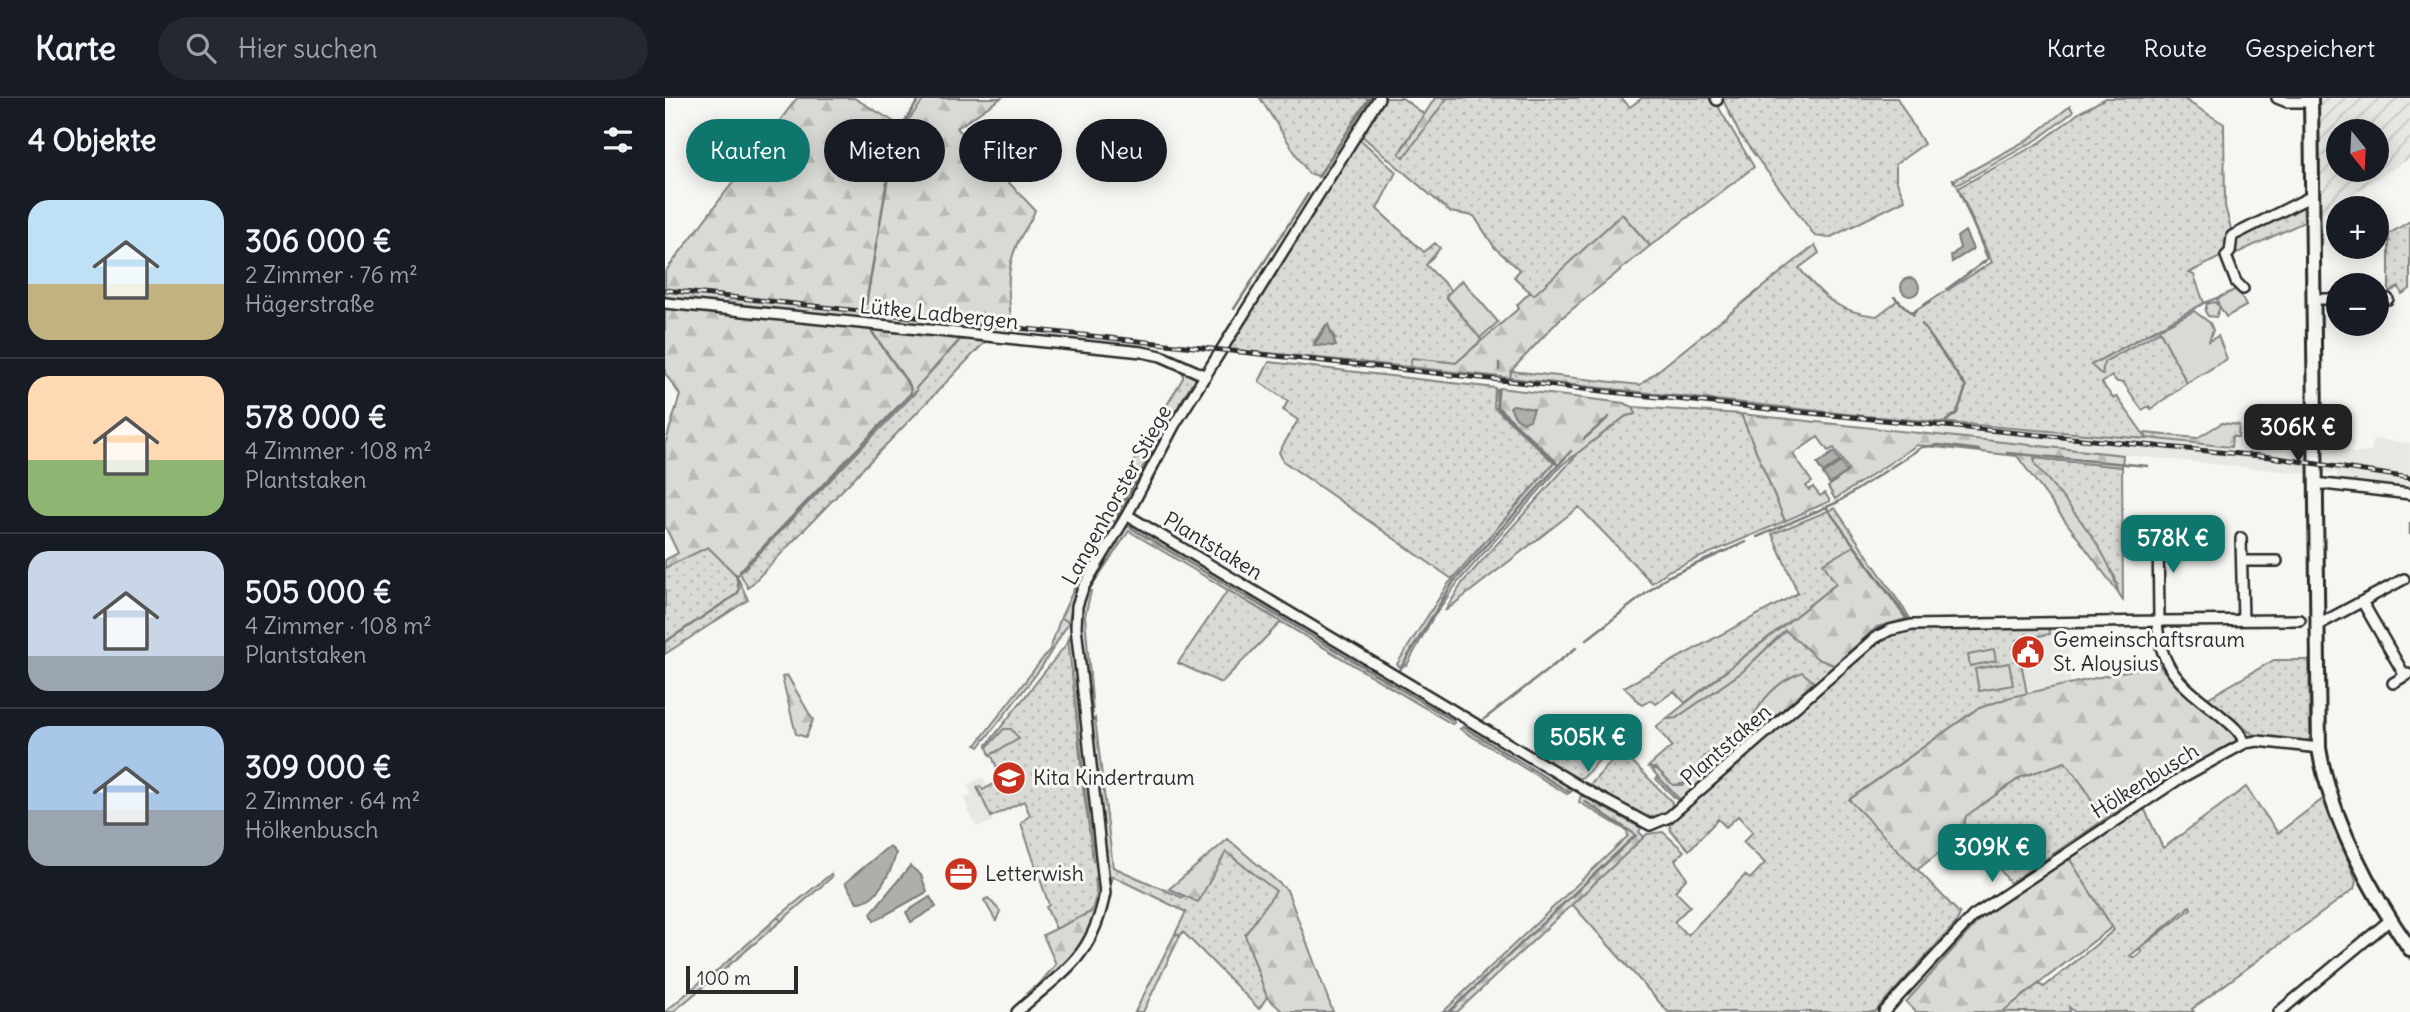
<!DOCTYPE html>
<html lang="de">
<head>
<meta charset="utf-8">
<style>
	:root { --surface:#171b24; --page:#242831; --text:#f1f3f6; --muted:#9ea1a6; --line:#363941; --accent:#0f766e }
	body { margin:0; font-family:Delius,sans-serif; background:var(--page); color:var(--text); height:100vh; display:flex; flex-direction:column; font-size:26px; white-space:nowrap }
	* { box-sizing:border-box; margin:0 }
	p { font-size:23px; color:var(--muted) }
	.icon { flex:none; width:38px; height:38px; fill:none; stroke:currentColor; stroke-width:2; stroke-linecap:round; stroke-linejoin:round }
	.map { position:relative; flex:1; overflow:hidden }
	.panel { display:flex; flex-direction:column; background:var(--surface); width:665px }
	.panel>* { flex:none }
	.hud { position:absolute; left:21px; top:21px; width:665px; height:63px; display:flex; gap:14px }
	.needle { width:46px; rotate:162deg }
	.controls { position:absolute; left:1661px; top:21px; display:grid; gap:14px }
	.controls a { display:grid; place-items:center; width:63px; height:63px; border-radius:50%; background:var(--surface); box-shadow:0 4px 18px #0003; font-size:35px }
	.scale { position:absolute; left:21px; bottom:18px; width:112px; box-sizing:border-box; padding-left:7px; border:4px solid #2b2b2b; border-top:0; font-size:19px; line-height:24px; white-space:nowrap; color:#2b2b2b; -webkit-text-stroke:5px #f6f6f2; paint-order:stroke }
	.price { position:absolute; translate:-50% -60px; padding:0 16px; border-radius:14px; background:var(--accent); color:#fff; font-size:23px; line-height:46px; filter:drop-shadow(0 2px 4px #0008) }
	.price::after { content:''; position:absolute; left:50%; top:42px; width:21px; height:16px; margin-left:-10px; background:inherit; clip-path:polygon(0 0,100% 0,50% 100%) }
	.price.on { background:#222; color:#fff }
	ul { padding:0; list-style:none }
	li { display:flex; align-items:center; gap:21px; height:175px; padding:0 28px }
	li+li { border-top:2px solid var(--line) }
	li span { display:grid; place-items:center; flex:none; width:196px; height:140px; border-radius:21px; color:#555 }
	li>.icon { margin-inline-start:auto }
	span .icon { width:84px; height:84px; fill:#fffc; stroke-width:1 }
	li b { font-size:30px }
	h2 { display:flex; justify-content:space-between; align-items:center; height:84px; padding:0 28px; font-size:30px }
	.pill { padding:0 24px; border-radius:32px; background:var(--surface); box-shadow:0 4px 18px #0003; font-size:24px; line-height:63px }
	.pill.on { background:var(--accent); color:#fff }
	header { display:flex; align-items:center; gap:42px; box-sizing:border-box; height:98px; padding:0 35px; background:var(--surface); border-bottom:2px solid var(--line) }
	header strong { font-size:33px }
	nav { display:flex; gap:38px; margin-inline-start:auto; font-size:24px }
	.search { width:490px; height:63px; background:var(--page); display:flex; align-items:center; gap:18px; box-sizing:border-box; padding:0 24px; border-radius:38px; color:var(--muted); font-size:26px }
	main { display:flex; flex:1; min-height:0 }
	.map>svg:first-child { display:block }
</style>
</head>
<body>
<header>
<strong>Karte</strong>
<div class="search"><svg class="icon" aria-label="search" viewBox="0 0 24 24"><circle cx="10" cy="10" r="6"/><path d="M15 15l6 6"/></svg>Hier suchen</div>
<nav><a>Karte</a><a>Route</a><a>Gespeichert</a></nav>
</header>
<main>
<section class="panel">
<h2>4 Objekte<svg class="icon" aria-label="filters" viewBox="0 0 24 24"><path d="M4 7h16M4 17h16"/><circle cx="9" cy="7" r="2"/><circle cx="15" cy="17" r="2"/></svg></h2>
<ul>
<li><span style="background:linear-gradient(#bfe0f5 60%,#c2b280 0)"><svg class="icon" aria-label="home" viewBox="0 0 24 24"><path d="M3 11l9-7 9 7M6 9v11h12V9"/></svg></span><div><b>306 000 €</b><p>2 Zimmer · 76 m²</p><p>Hägerstraße</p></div></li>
<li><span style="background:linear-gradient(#ffd9b3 60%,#8fb573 0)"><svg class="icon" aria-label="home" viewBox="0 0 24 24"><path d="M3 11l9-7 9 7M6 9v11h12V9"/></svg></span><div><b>578 000 €</b><p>4 Zimmer · 108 m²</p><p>Plantstaken</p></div></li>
<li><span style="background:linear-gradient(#c9d6e8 75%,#9aa5b1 0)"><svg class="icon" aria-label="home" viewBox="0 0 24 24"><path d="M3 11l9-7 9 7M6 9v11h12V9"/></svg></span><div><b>505 000 €</b><p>4 Zimmer · 108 m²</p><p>Plantstaken</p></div></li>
<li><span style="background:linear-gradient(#a9c7e8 60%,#9aa5b1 0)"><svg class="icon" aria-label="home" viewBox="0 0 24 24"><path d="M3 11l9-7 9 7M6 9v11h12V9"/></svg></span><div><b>309 000 €</b><p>2 Zimmer · 64 m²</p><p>Hölkenbusch</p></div></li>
</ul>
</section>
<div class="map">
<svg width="1745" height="914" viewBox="0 0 1745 914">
	<defs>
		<pattern id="industrial-furrows" width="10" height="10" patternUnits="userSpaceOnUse" patternTransform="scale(1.75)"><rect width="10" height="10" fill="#e7e7e3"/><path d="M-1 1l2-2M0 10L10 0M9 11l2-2" fill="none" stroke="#c6c6c3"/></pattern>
		<pattern id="grass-dots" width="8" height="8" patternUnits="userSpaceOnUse" patternTransform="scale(1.75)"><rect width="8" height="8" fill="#d9d9d5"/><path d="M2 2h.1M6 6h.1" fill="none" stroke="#babab7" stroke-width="1.8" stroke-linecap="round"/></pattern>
		<pattern id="forest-firs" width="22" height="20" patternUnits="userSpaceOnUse" patternTransform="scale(1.75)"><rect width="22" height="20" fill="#d9d9d5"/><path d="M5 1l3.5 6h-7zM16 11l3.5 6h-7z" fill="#babab7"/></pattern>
	</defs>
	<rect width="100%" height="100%" fill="#f6f6f2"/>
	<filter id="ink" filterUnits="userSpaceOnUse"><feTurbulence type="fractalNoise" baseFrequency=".0143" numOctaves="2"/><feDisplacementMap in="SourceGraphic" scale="14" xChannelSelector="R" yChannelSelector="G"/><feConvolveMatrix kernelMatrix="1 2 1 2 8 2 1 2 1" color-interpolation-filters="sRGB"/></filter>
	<g filter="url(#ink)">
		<path fill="#e7e7e3" d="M 1282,319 L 1481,339 L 1479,335 L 1532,340 L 1557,325 L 1641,334 L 1642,352 L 1655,353 L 1655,340 L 1666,340 L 1675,342 L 1681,352 L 1689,355 L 1706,354 L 1708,341 L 1745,345 L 1745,389 L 1672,381 L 1672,375 L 1656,374 L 1656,377 L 1266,337 Z
			M 1404,529 L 1405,586 L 1362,596 L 1352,542 L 1385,536 L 1384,530 Z
			M 332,672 L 353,705 L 326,719 L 328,724 L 312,729 L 303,714 L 300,701 L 307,697 L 302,687 L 318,679 L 323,688 L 337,681 Z"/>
		<path fill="url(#industrial-furrows)" fill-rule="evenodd" d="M 1653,0 L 1745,0 L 1745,60 L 1653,118 ZM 1673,33 L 1712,33 L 1712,72 L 1673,72 Z"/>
		<path fill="url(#grass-dots)" stroke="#828280" stroke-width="2" fill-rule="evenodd" d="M 595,0 L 709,0 L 657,79 L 643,75 Z
			M 718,0 L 737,0 L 759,16 L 734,55 L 739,59 L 782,0 L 956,0 L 965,9 L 977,0 L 1048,0 L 1089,69 L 985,148 L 957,116 L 869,198 L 849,179 L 855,172 L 830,150 L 809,118 L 785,114 L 697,38 L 696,32 Z
			M 1057,0 L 1232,0 L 1259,46 L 1231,66 L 1231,82 L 1240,102 L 1164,140 L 1150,138 L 1075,37 Z
			M 1441,0 L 1517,0 L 1559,26 L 1560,108 L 1567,135 L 1559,157 L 1524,175 L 1529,177 L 1539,205 L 1559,197 L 1552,201 L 1554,205 L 1539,205 L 1426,267 L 1439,264 L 1495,233 L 1522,285 L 1486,311 L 1484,308 L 1477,312 L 1458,284 L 1452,284 L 1447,278 L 1437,285 L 1448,300 L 1452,299 L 1482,341 L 1201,318 L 845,280 L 846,273 L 975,287 L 1150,147 L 1154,155 L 1134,170 C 1159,200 1172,214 1212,218 L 1233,202 L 1246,215 L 1327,164 L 1293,90 L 1376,44 L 1415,14 Z
			M 1405,8 L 1408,14 L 1373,41 L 1292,87 L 1289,82 L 1364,41 Z
			M 691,42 L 697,43 L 731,74 L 712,111 L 759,154 L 770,145 L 775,150 L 761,167 L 787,193 L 781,199 L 817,242 L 791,265 L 747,260 L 745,269 L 561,251 ZM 661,227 L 671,241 L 649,244 Z
			M 1638,103 L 1639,124 L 1568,157 L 1568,139 Z
			M 1745,123 L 1745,191 L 1737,196 L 1734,189 L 1724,194 L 1724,136 Z
			M 296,241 L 320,244 L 83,490 L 75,475 L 252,293 L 250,290 Z
			M 604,264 L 830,290 L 829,309 L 889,365 L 787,481 L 618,363 L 614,354 L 633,322 L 618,312 L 623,303 L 594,284 Z
			M 521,274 L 533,282 L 501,335 L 498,334 L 452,416 L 456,420 L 453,425 L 446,425 L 434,449 L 421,465 L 456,385 L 518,280 L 518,275 Z
			M 968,309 L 1076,316 L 1120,423 L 1003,473 L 987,485 L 914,409 L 780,513 L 798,484 L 916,352 L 961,318 L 970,316 Z
			M 1369,360 L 1457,369 L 1458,502 L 1453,494 L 1450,479 L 1370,366 Z
			M 1170,410 L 1247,523 L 1232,528 L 1018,703 L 1013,703 L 991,681 L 993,679 L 1015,701 L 1077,635 L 1041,658 L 1023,685 L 1008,687 L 992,671 L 983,669 L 1007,648 L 991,629 L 1001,621 L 1011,620 L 1077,574 L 1121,532 L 1153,561 L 1169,567 L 1212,529 L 1240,521 L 1171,486 L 1020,605 L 1009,593 L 991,606 L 986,602 L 977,607 L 959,589 L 1133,495 L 1107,436 Z
			M 43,448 L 72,478 L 83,502 L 0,556 L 0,470 Z
			M 422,491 L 426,493 L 420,518 L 428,615 L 424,613 C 421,584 404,515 422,491 Z
			M 563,492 L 616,524 L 556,585 L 513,565 Z
			M 396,519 L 404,524 L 376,570 L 314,649 L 311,647 L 385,551 Z
			M 1384,530 L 1385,536 L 1352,542 L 1362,596 L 1312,611 L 1185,701 L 1295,816 L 1291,825 L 1210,914 L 1003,914 L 907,806 L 982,736 L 998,734 L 1019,753 L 1010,762 L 1022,780 L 1010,793 L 1025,808 L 1009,824 L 1023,837 L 1080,777 L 1085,781 L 1100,765 L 1078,744 L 1088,734 L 1073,718 L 1061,729 L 1053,721 L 1024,752 L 1006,733 L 1004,724 L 1216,540 L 1241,531 Z
			M 407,539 L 410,545 L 438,794 C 429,831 416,859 386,883 C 378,890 373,895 362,895 L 369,889 L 377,889 C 407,864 437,830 436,787 L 431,781 L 432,797 L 426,814 L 391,831 L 381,809 L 384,807 L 356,725 L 365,717 L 359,703 L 326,719 L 312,689 L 315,688 L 318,692 L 337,681 L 322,647 ZM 404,540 L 409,546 L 427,707 L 429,763 L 418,690 Z
			M 1609,562 L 1644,562 L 1645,640 L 1641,644 L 1587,636 L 1543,600 Z
			M 430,620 L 448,769 L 518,800 L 561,754 L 612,793 L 580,837 L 602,899 L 594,911 L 518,834 L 515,838 L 510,836 L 521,814 L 447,778 L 438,816 L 420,859 L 402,879 L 355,914 L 403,876 L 419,857 L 443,792 L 425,625 Z
			M 910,627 L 938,658 L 920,678 L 911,682 L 873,658 Z
			M 954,655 L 959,655 L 1007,704 L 1006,713 C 977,731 953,706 926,691 L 926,686 Z
			M 1400,664 L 1420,690 L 1437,723 L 1345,785 L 1329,763 L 1320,769 L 1297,737 L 1300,718 L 1356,679 Z
			M 1581,689 L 1613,735 L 1659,700 L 1691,783 L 1689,791 L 1527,911 L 1529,914 L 1410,914 L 1404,909 L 1405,914 L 1337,914 L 1373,886 L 1379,889 L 1449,832 L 1404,760 L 1479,710 L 1498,750 ZM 1525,808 L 1526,811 L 1474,851 L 1477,854 L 1470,860 L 1465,858 Z
			M 166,776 L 167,779 L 116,823 L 113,819 Z
			M 323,800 L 335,813 L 331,823 L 319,802 Z"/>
		<path fill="url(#forest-firs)" stroke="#828280" stroke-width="2" d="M 132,0 L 189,0 L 238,29 L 260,0 L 336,0 L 292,30 L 370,112 C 366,125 357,134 352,146 C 341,171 343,194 346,220 L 316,218 L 251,290 L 252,292 L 72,478 L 43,449 L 0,470 L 0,462 L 13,455 L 0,428 L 0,346 L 15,297 L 0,275 L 0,174 Z
			M 770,0 L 782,0 L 739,59 L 734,56 Z
			M 957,116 L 985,148 L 894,222 L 846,273 L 845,280 L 745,269 L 747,260 L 791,265 L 854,210 L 852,207 L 865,194 L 869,197 Z
			M 1497,228 L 1495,233 L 1439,264 L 1437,277 L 1426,267 Z
			M 834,290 L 959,305 L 968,309 L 970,316 L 961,318 L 897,367 L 793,484 L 767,521 L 742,567 L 735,569 L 732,566 L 783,486 L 891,363 L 832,308 Z
			M 1076,316 L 1458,357 L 1457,369 L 1369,360 L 1370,366 C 1397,400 1445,451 1453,494 L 1352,358 L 1252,347 L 1170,401 L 1163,389 L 1184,372 L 1169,350 L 1163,353 L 1153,339 L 1128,356 L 1147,384 L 1141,388 L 1144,392 L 1148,389 L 1155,398 L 1160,395 L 1165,403 L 1120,423 Z
			M 1557,325 L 1574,327 L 1573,339 L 1567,339 L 1566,349 L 1482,340 L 1479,335 L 1532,340 Z
			M 1585,328 L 1641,334 L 1641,341 L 1619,339 L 1619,334 L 1603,332 L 1602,339 L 1594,338 L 1595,332 L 1584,331 Z
			M 498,334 L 501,335 L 453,420 L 452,416 Z
			M 448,423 L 453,425 L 412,495 L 403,524 L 396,519 L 421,465 Z
			M 470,428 L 788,618 L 789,625 L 787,626 L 464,433 L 424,492 L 422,491 L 457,434 L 461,429 Z
			M 1189,448 L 1241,521 L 1212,529 L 1169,567 L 1153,561 L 1120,532 L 1077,574 L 1011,620 L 1001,621 L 1171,486 L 1158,465 Z
			M 403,540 L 408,544 L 431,761 L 428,763 Z
			M 1493,566 L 1512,589 L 1570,636 L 1571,643 L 1497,684 L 1437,723 L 1420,690 L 1400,664 L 1356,679 L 1301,718 L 1297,737 L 1252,772 L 1184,702 L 1312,611 L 1346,599 Z
			M 1137,574 L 1149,584 L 1092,634 L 1083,627 C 1097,602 1109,585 1137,574 Z
			M 122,577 L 148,622 L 141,639 L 131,636 L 117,579 Z
			M 802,626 L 905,688 L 907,693 L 902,696 L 795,631 Z
			M 1077,635 L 1087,639 L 1015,702 L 987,672 L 992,671 L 1008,687 L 1019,687 L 1040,658 Z
			M 916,697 L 976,730 L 974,734 L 979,739 L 792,914 L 778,914 L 963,738 L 962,733 L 914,704 Z
			M 563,741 L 622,792 L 668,914 L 618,914 L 602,899 L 580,837 L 611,793 L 561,754 L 533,804 L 504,791 Z
			M 1404,760 L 1447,829 L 1337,914 L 1251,914 L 1241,904 L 1315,821 Z
			M 430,781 L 434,781 C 446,822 404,864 376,889 L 371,890 L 391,866 L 378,837 L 426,814 L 432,797 Z
			M 113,819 L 116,823 L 49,880 L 46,878 Z
			M 510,836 L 515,838 L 478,914 L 470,914 Z
			M 40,880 L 44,884 L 8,914 L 0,914 Z"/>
		<path fill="#d9d9d5" stroke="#828280" stroke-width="2" d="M 797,182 L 833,224 L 815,240 L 781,198 Z
			M 1573,190 L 1581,208 L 1561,219 L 1555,209 L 1551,219 L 1543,218 L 1540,213 L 1542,206 L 1549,204 L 1554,208 L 1552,201 Z
			M 1529,213 L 1545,225 L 1548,232 L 1544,243 L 1553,238 L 1562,261 L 1522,285 L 1494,231 Z
			M 1329,552 L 1331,563 L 1305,568 L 1303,557 Z
			M 1344,565 L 1348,587 L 1314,593 L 1310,571 Z
			M 339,631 L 346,631 L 354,641 L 325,657 L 322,649 Z"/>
		<path fill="#aeaeab" stroke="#7a7a78" stroke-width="2" d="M 1300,133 L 1308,151 L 1287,164 L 1286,158 L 1295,150 L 1292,139 Z
			M1236 189a9 9 0 1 1 18 0a9 9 0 1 1-18 0Z
			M 663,226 L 671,248 L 649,247 Z
			M 848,307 L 869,311 L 865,322 L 859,324 L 850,319 L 845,309 Z
			M 1169,354 L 1175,363 L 1158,375 L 1152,366 Z
			M 1176,364 L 1182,374 L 1165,386 L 1158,376 Z
			M 224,748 L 231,755 C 227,772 212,805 192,804 L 180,785 Z
			M 245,768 L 256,777 L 262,794 L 209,823 L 206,815 Z
			M 265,799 L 271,809 L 246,824 L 241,814 Z"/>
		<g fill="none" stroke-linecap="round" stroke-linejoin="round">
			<path stroke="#7a7a78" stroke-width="2.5" d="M 653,79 L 704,0
				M 1288,81 L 1289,84
				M 1282,191 L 1323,161 L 1295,95
				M 1229,199 L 1249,217
				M 201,206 L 230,38 L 255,0
				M 569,211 L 643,96
				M 1247,215 L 1274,197
				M 200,218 L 201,221
				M 1257,226 L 1301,289 L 1292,315 L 1281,323
				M 834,272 L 834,265
				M 832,292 L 832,310 L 892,366
				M 919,341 L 944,319
				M 1342,355 L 1483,368
				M 452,422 L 454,412 L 527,285
				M 1745,426 L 1745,436
				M 466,430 L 787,622
				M 1092,439 L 1173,404 L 1257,349 L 1274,347 L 1314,352
				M 75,473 L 246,295 L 245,288 L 205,231
				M 921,542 L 1002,479 L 1081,444
				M 0,544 L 72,496 L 74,492 L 71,476
				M 734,573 L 789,483 L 906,353
				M 818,622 L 911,550
				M 800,630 L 904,694
				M 1095,634 L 1213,530 L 1243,521 L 1161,409
				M 1054,670 L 1086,642
				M 1740,854 L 1745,861
				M 784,914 L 971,737 L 919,703"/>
			<g stroke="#2b2b2b" stroke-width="14">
				<path id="street" d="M 1051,0 L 1052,2
					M 1612,0 L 1622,4 L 1646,4
					M 1578,191 L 1571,184 L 1561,158 L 1565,154 L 1567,138 L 1647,98
					M 1648,201 L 1673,201
					M 1712,201 L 1723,201
					M 0,205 L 477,254 L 496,258 L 541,278
					M 1650,385 L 1745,396
					M 462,417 L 917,690 L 985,727 L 1004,719 L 1210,540 L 1225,532 L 1247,527 L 1492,523 C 1495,573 1517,587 1554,616 C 1564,625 1575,632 1580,645
					M 1493,432 L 1494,523
					M 1576,440 L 1578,522
					M 1577,463 L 1612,463
					M 1698,505 L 1740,578
					M 1492,523 L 1635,522
					M 1651,528 L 1739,481
					M 1728,585 L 1743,576
					M 352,914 C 397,873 427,862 440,795 L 411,529 L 412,508 L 418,490 L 462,417 L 510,326 L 714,0
					M 1219,914 L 1308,818 L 1514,681 L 1580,645 L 1593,643 L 1654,650
					M 1614,914 L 1725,822"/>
			</g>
			<g stroke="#2b2b2b" stroke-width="18">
				<path id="secondary" d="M 1646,0 L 1654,650 C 1665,719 1706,795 1745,851"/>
			</g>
			<use href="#street" stroke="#f6f6f2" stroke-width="9"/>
			<use href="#secondary" stroke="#f6f6f2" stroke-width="12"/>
			<g stroke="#2b2b2b" stroke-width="5">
				<path id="rail" d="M 0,192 L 1113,312 L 1606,359 L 1745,380"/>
			</g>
			<use href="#rail" stroke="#f6f6f2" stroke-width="2.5" stroke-dasharray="8" stroke-linecap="butt"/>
		</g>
	</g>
	<defs>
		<g id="civic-disc" transform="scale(1.75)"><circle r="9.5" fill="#c8321e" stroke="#f6f6f2"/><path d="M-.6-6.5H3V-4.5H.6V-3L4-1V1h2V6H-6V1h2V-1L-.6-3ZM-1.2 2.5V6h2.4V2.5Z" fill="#fff"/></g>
		<g id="school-disc" transform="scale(1.75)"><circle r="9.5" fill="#c8321e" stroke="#f6f6f2"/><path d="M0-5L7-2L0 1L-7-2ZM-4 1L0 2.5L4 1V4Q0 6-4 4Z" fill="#fff"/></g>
		<g id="office-disc" transform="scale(1.75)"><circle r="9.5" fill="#c8321e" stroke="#f6f6f2"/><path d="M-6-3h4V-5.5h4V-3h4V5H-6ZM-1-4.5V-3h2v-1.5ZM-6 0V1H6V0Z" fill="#fff"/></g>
	</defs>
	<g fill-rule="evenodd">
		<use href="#civic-disc" x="1363" y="554"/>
		<use href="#school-disc" x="344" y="680"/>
		<use href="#office-disc" x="296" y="776"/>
	</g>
	<g text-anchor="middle" stroke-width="6" stroke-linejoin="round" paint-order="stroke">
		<g font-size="21" fill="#2b2b2b" stroke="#f6f6f2">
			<text transform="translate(274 216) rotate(6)" y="7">Lütke Ladbergen</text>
			<text transform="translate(452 397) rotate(-61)" y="7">Langenhorster Stiege</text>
			<text transform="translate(548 448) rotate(31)" y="7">Plantstaken</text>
			<text transform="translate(1061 647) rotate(-41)" y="7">Plantstaken</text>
			<text transform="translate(1480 683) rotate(-32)" y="7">Hölkenbusch</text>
		</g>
		<g font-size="21" fill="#2b2b2b" stroke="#f6f6f2" text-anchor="start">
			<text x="1388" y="549">Gemeinschaftsraum<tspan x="1388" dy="24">St. Aloysius</tspan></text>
			<text x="368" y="687">Kita Kindertraum</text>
			<text x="320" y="783">Letterwish</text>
		</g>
	</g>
</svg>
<div class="controls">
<a><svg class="needle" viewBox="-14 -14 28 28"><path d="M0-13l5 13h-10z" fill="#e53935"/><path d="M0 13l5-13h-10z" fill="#9ea1a6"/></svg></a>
<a>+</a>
<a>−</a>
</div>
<div class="scale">100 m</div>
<b class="price on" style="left:1633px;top:366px">306K €</b>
<b class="price" style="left:1508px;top:477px">578K €</b>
<b class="price" style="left:923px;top:676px">505K €</b>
<b class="price" style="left:1327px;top:786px">309K €</b>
<div class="hud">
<a class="pill on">Kaufen</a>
<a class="pill">Mieten</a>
<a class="pill">Filter</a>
<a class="pill">Neu</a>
</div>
</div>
</main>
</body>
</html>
